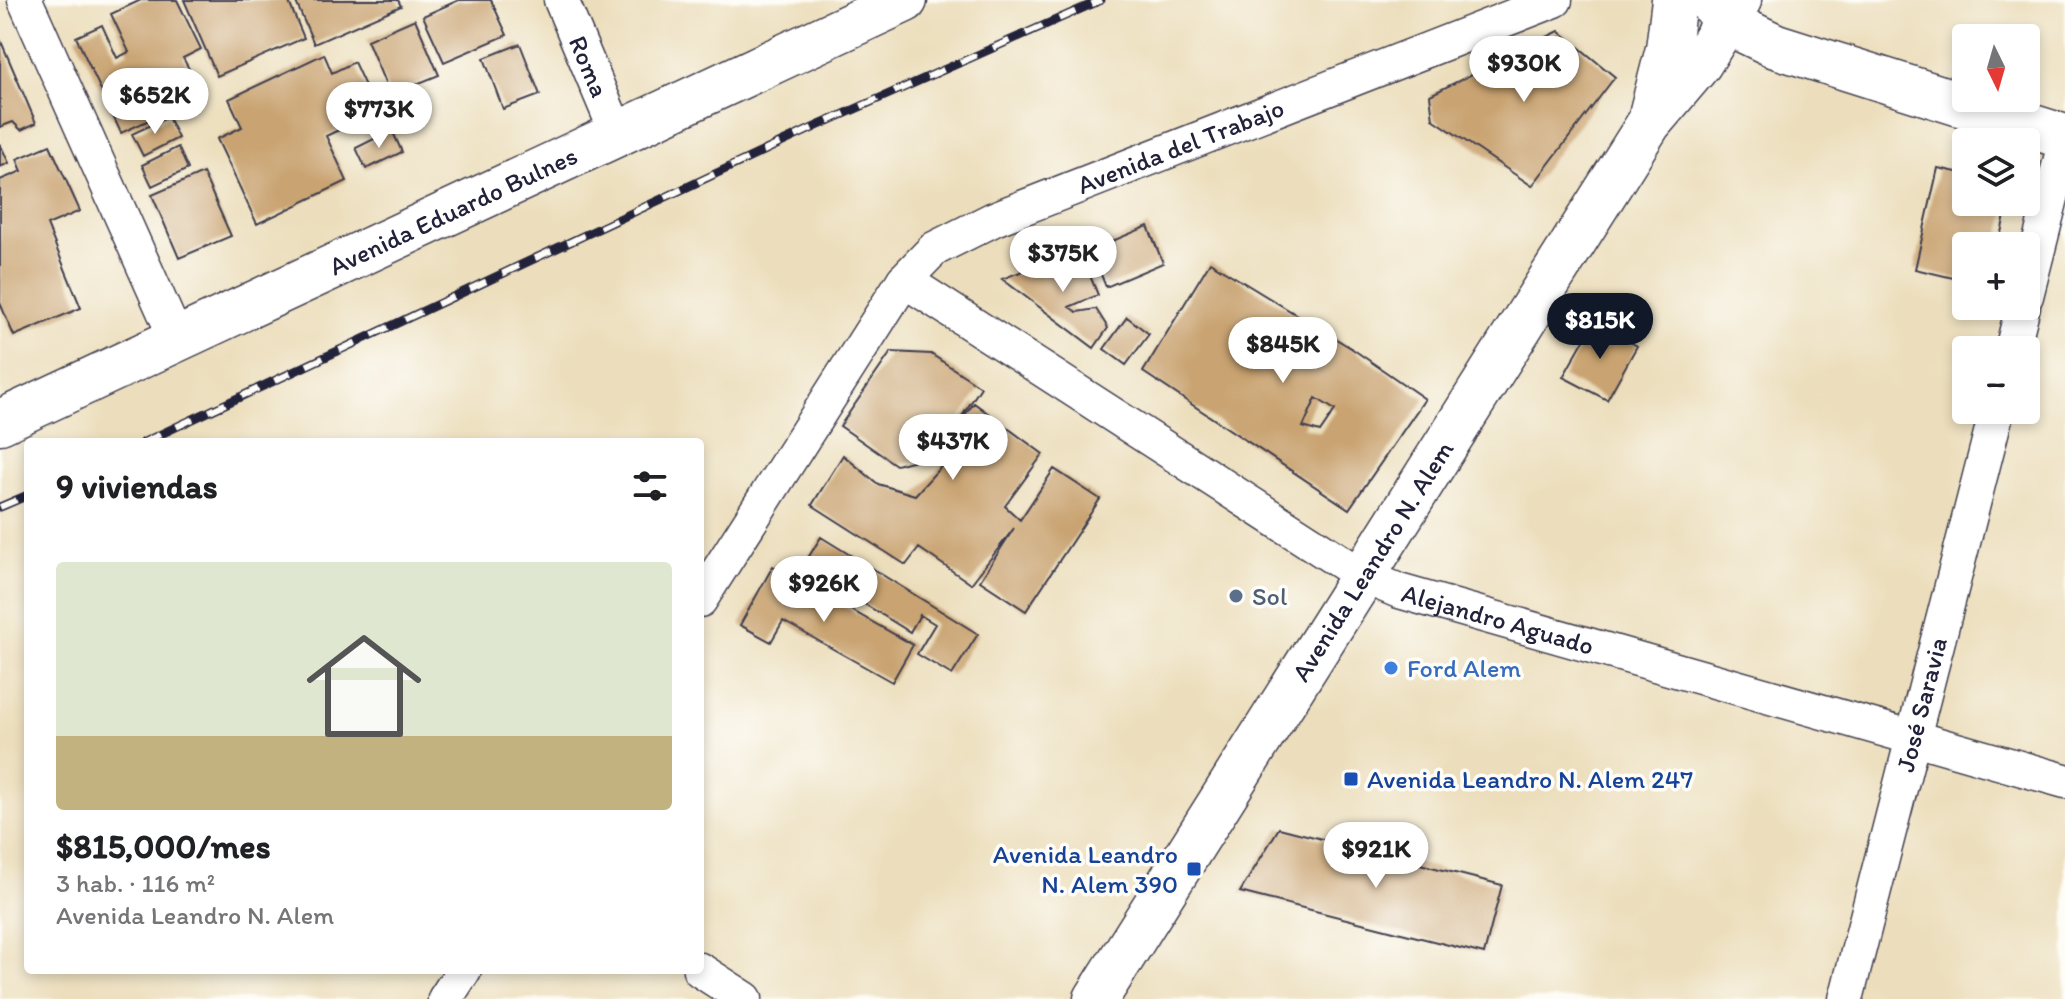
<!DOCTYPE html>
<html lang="es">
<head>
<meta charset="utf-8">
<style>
	:root { --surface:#fff; --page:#f6f6f6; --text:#202124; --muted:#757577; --line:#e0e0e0; --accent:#111827 }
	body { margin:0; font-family:Itim,sans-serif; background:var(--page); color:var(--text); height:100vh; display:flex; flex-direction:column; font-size:30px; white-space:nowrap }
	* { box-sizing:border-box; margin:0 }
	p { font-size:26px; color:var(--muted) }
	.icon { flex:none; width:44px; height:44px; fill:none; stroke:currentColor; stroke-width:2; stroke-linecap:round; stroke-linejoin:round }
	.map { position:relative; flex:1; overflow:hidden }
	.panel { position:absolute; left:24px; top:438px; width:680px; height:536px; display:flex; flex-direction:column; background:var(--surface); border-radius:8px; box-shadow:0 4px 12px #0003 }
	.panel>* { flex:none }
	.needle { width:52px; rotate:175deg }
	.buttons { position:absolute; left:1952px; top:24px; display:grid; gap:16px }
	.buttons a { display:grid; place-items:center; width:88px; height:88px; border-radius:8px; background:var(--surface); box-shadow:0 4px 12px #0003; font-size:40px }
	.price { position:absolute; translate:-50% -68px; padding:0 18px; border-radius:28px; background:#fff; color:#222; font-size:26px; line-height:52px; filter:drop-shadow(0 2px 4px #0008) }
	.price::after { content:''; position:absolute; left:50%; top:48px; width:24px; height:18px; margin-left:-12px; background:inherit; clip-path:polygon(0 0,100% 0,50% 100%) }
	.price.active { background:var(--accent); color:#fff }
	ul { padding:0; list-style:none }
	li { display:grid; align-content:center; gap:16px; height:424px; padding:0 32px }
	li+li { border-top:2px solid var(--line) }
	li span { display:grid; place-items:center; height:248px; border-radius:8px; color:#555 }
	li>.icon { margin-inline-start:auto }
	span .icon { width:144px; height:144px; fill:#fffc; stroke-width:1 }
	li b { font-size:34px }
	h2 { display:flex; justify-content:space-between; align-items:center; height:96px; padding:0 32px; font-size:34px }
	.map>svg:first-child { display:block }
</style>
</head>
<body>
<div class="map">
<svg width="2065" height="999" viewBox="0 0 2065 999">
	<rect width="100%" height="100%" fill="#fdfcf7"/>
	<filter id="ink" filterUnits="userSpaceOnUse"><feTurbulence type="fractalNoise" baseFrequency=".0125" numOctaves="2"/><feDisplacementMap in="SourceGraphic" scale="16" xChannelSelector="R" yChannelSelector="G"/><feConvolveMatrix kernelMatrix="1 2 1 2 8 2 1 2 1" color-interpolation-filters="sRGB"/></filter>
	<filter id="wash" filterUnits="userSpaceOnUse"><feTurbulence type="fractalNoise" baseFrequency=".006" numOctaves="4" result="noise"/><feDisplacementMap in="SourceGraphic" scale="32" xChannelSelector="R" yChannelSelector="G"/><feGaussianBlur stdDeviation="1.8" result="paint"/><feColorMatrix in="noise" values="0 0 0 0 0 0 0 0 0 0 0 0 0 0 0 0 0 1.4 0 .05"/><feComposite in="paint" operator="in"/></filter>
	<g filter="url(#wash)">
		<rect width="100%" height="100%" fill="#ecdebc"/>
		<g id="blocks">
			<path fill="#c9a371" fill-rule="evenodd" d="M 141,0 L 177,0 L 201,49 L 183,58 L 194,78 L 162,94 L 169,111 L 121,133 L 76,37 L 102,25 L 117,58 L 129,52 L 111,14 Z
				M 184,0 L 288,0 L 304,38 L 217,76 Z
				M 295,0 L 398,0 L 401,6 L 314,44 Z
				M 459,0 L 491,0 L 507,35 L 444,62 L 423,16 Z
				M 415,19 L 439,75 L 390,95 L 367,40 Z
				M 1559,31 L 1615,77 L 1532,186 L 1433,119 L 1430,95 Z
				M 0,39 L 36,123 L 21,130 L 13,122 L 0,127 Z
				M 520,44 L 540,95 L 503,109 L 484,58 Z
				M 324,54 L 332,73 L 354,62 L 377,112 L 326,136 L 347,181 L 257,224 L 217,139 L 242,127 L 229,99 Z
				M 168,117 L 178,138 L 143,156 L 132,134 Z
				M 392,130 L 402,152 L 366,169 L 356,148 Z
				M 0,144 L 9,163 L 0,167 Z
				M 50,145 L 80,211 L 47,225 L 81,308 L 14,336 L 0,303 L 0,180 L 22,171 L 17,159 Z
				M 178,147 L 188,169 L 152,186 L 142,165 Z
				M 1938,168 L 1966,174 L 1966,202 L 2008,202 L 1998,246 L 1966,246 L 1966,281 L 1915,269 Z
				M 203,173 L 231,236 L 179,258 L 152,195 Z
				M 1148,226 L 1163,263 L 1106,287 L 1091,250 Z
				M 1079,249 L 1098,295 L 1069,307 L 1077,312 L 1096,309 L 1108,328 L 1094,348 L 1002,279 Z
				M 1210,262 L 1351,348 L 1425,399 L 1349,509 L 1143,372 ZM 1316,398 L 1335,410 L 1320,432 L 1303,427 Z
				M 1127,317 L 1149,334 L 1126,365 L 1104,349 Z
				M 1594,322 L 1637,346 L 1607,400 L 1563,377 Z
				M 891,352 L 931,354 L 981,387 L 947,439 L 974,403 L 1043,454 L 1005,506 L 1020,520 L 1054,469 L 1100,499 L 1026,611 L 980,581 L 1014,528 L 971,584 L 919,548 L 906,565 L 812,505 L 843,455 L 878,484 L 915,495 L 945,462 L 935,455 L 896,465 L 840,426 Z
				M 821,537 L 978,634 L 952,675 L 917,654 L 935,624 L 920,615 L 910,632 L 803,566 Z
				M 773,566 L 913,645 L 892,682 L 783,621 L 771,642 L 740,625 Z
				M 1279,828 L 1502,885 L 1484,954 L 1240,892 Z"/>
		</g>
	</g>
	<g filter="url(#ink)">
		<use href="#blocks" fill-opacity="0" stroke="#403e4e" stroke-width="2"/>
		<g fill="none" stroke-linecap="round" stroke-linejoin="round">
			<g stroke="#403e4e" stroke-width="37">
				<g id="street">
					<path d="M 25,0 L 176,338"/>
					<path id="s1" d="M 561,0 L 617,133"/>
					<path id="s2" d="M 904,280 L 1361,575 L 1399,591 L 2065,781"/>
					<path d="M 2026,296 L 2065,143"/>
					<path d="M 2012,350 L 2023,306"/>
					<path id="s3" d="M 700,600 L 904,280 L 934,249 L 994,219 L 1555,0"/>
					<path d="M 700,970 L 745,999"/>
					<path d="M 445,999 L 464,970"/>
					<path id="s4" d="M 1846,999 L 1997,410"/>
				</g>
			</g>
			<g stroke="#403e4e" stroke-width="47">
				<g id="secondary">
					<path d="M 1709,0 L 1726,22 L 1776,46 L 2065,137"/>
					<path d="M 1652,111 L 1668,49 L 1674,0"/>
					<path id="s5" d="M 0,422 L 905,0"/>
					<path id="s6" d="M 1096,999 L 1649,123 L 1700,63 L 1739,0"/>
				</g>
			</g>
			<use href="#street" stroke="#fff" stroke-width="34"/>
			<use href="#secondary" stroke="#fff" stroke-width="44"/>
			<g stroke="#22223b" stroke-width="9">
				<path id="rail" d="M 144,442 L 817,126 L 1101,0
					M 0,507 L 28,495"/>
			</g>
			<use href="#rail" stroke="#fdfcf7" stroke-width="6" stroke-dasharray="18" stroke-linecap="butt"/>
		</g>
	</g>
	<circle fill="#5c6f8a" stroke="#fdfcf7" stroke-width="3" cx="1236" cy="596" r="8"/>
	<circle fill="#3f7fe0" stroke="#fdfcf7" stroke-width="3" cx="1391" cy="668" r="8"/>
	<g fill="#1a4fb4" stroke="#fdfcf7" stroke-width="3">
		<rect x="1343" y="771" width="16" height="16" rx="4"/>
		<rect x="1186" y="861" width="16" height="16" rx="4"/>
	</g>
	<g text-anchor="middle" stroke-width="7" stroke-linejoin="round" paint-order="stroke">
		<g font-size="26" fill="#22223b" stroke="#fdfcf7">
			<text dy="9" stroke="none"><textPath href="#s1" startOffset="72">Roma</textPath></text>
			<text dy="9" stroke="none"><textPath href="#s3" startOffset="690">Avenida del Trabajo</textPath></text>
			<text dy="9" stroke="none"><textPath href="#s5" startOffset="500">Avenida Eduardo Bulnes</textPath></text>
			<text dy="9" stroke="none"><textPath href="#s6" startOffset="518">Avenida Leandro N. Alem</textPath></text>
			<text dy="9" stroke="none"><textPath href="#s2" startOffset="688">Alejandro Aguado</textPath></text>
			<text dy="9" stroke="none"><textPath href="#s4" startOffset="304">José Saravia</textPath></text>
		</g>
		<g font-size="26" fill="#4e5e75" stroke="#fdfcf7" text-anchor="start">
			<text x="1252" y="605">Sol</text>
		</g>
		<g font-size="26" fill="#366cbe" stroke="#fdfcf7" text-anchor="start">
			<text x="1407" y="677">Ford Alem</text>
		</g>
		<g font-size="26" fill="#164399" stroke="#fdfcf7" text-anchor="start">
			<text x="1367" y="788">Avenida Leandro N. Alem 247</text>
			<text x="1178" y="863" text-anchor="end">Avenida Leandro<tspan x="1178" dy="30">N. Alem 390</tspan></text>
		</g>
	</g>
</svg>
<div class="buttons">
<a><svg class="needle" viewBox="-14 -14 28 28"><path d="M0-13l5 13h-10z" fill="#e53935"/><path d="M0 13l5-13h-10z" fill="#757577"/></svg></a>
<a><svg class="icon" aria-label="layers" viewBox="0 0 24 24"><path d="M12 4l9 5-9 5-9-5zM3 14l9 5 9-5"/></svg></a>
<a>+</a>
<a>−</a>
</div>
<b class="price" style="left:1524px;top:104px">$930K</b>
<b class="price" style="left:155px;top:136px">$652K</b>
<b class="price" style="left:379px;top:150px">$773K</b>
<b class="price" style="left:1063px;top:294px">$375K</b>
<b class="price active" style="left:1600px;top:361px">$815K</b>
<b class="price" style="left:1283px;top:385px">$845K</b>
<b class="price" style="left:953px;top:482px">$437K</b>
<b class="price" style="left:824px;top:624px">$926K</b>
<b class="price" style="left:1376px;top:890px">$921K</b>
<section class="panel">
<h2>9 viviendas<svg class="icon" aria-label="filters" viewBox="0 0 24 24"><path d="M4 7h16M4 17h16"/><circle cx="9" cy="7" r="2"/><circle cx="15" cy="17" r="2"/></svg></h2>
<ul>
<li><span style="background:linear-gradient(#dfe7d0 70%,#c2b280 0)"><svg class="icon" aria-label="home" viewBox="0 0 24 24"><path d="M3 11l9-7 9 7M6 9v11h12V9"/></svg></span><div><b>$815,000/mes</b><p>3 hab. · 116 m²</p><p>Avenida Leandro N. Alem</p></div></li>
</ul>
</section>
</div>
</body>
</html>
